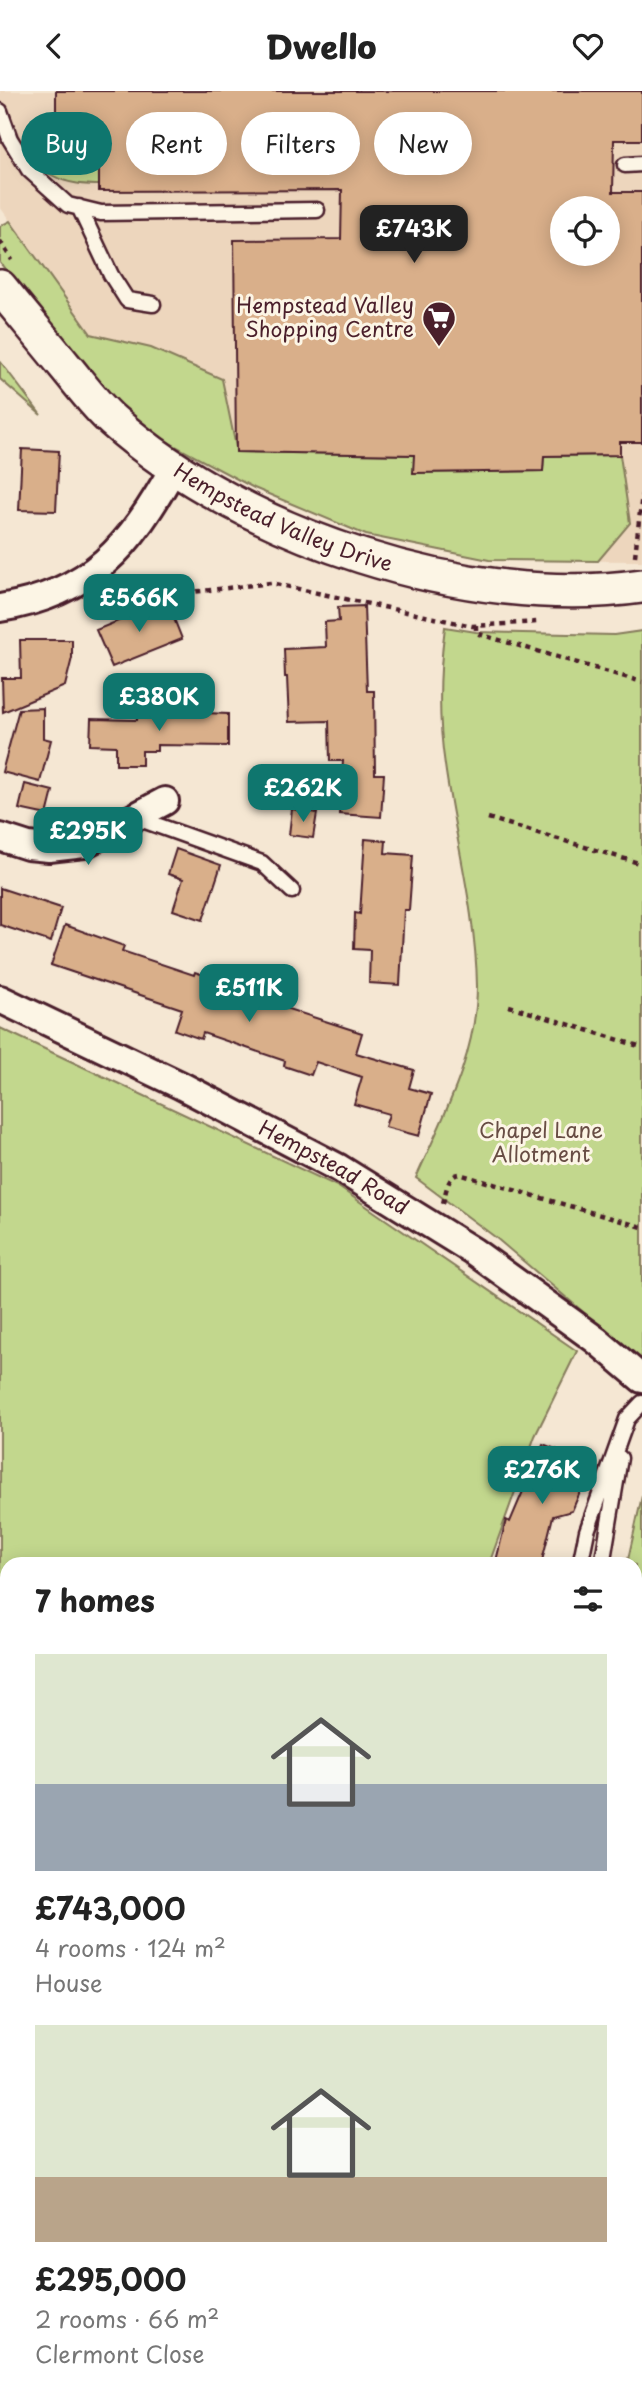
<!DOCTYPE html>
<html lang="en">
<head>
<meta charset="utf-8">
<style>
	:root { --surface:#fff; --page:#f6f6f6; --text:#222; --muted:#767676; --accent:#0f766e }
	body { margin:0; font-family:"Playpen Sans",sans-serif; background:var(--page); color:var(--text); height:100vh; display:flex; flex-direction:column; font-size:26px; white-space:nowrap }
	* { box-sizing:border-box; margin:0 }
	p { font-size:23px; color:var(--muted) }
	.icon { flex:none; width:38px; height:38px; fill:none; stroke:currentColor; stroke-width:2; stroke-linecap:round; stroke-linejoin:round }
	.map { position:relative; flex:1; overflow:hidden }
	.details { position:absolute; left:0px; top:1466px; width:642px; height:842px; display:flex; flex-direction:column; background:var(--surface); border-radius:21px 21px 0 0; box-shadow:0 4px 18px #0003 }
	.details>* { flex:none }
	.top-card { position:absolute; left:21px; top:21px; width:600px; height:63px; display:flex; gap:14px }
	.fabs { position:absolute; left:550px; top:105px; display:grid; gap:14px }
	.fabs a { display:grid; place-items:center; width:70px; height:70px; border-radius:50%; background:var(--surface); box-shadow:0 4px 18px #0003; font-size:35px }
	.price { position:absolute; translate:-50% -60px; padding:0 16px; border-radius:14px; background:var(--accent); color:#fff; font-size:23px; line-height:46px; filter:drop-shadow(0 2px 4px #0008) }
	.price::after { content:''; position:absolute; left:50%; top:42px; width:21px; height:16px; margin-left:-10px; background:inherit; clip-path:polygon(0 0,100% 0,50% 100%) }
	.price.active { background:#222; color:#fff }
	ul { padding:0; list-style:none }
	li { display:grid; align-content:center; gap:14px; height:371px; padding:0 35px }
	li span { display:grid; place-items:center; height:217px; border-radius:0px; color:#555 }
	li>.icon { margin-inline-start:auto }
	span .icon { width:126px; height:126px; fill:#fffc; stroke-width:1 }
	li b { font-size:30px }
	h2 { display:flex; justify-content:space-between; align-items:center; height:84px; padding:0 35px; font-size:30px }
	.pill { padding:0 24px; border-radius:32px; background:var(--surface); box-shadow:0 4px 18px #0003; font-size:24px; line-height:63px }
	.pill.active { background:var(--accent); color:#fff }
	header { display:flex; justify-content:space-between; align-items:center; height:91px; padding:0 35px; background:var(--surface); font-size:32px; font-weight:800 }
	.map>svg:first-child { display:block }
</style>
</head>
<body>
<header><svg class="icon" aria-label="back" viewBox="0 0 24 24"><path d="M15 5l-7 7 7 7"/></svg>Dwello<svg class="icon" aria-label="heart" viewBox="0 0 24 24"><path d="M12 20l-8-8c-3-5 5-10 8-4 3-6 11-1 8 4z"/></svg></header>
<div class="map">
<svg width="642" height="2308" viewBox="0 0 642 2308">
	<rect width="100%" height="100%" fill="#f5e7d3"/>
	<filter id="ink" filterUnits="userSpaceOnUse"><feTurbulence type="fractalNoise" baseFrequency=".0143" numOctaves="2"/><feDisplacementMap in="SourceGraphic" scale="14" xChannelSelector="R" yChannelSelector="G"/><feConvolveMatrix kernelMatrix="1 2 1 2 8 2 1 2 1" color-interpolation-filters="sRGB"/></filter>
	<g filter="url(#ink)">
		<path fill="#edd6bd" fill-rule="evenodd" d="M 0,0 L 642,0 L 642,470 L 489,469 L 277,387 L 168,323 L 91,243 L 0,116 ZM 562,117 L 607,117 L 607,163 L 562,163 Z"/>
		<path fill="#c2d78d" stroke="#867b5c" stroke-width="2" d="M 26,40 L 56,42 L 56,49 L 99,48 L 99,94 C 64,95 26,81 26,40 Z
			M 10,130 L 91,243 L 151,257 L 222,288 L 237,361 L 414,364 L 414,382 L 543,380 L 544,365 L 620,364 L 630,432 L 598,470 L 489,469 L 366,444 L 254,397 L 130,331 L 0,172 L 0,135 Z
			M 0,270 L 41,324 L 0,288 Z
			M 445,536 L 476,541 L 614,544 L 642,540 L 642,1271 L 495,1146 L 416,1087 C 443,1026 477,964 477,895 C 476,821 455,747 445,674 C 438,628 439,581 445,536 Z
			M 0,937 L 337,1095 L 577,1260 L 535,1345 L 489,1473 L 7,1474 L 7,1655 L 0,1653 Z
			M 642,1405 L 642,1780 L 635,1781 L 635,1474 L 627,1473 Z
			M 0,2182 L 7,2184 L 7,2301 L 22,2301 L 22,2308 L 0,2308 Z
			M 60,2301 L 633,2301 L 632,2308 L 60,2308 Z"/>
		<path fill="#d9af8a" stroke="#4a1f2b" stroke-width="2" fill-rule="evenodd" d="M 56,0 L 642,0 L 642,49 L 614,49 L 613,101 L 642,101 L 642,351 L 620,351 L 620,364 L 544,365 L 543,380 L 413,382 L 414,364 L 236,361 L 234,149 L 341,148 L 342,99 L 99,100 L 99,48 L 56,49 ZM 562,117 L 607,117 L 607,163 L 562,163 Z
			M 22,358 L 59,360 L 56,420 L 19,419 Z
			M 167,510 L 182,548 L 112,576 L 96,539 Z
			M 364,515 L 367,600 L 374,600 L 375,683 L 384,683 L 381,726 L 339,723 L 343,670 L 330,670 L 329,630 L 289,631 L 287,586 L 285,586 L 284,558 L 326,556 L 325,531 L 339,530 L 338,516 Z
			M 20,549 L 72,549 L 72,567 L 65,595 L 3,621 L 2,587 L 21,587 Z
			M 43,617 L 43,647 L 51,649 L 40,691 L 2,681 L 19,618 Z
			M 137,619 L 228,623 L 228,655 L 157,654 L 157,660 L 142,660 L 142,674 L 116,674 L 116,655 L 90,654 L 91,628 L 137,629 Z
			M 25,693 L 53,700 L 47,724 L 19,718 Z
			M 292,718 L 317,722 L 313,747 L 289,744 Z
			M 365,748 L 386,750 L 385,762 L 413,764 L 409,819 L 404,819 L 400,894 L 369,892 L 370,859 L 354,858 L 355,822 L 360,823 Z
			M 176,758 L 221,774 L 203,829 L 173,819 L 183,788 L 168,783 Z
			M 0,797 L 61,817 L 51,851 L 0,834 Z
			M 65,834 L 124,855 L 122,860 L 194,884 L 195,881 L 253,901 L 251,906 L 362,942 L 356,962 L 414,979 L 409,997 L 431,1003 L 419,1045 L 385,1036 L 389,1023 L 354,1013 L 362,986 L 316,971 L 311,984 L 284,975 L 285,970 L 203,942 L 201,948 L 175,939 L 182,918 L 51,874 Z
			M 543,1353 L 592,1373 L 572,1420 L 553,1425 L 541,1474 L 495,1474 L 506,1429 L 510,1431 Z"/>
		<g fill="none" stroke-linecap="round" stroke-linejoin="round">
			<g stroke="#4a1f2b" stroke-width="19">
				<path id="service" d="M 0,20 L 10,48 L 29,79 L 68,114 L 101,122 L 317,119
					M 625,74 L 642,73
					M 79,116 L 111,184 L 127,209 L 153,213
					M 134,726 L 262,772 L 292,800
					M 580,1474 L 587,1440 L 627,1328 L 642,1312
					M 602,1474 L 620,1367"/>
			</g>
			<g stroke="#4a1f2b" stroke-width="32">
				<g id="minor">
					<path d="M 0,517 C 92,502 130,455 173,378"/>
					<path d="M 0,746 L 28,755 L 49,757 L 84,753 L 165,710"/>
					<path id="s1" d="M 0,908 L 180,994 L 339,1077 L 473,1160 L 596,1249 L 642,1288"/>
				</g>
			</g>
			<g stroke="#4a1f2b" stroke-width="38">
				<g id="tertiary">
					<path id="s2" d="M 0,196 C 21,222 43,248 64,274 C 80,293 94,313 113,330 C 243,445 469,520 642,495"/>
				</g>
			</g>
			<path stroke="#4a1f2b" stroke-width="4.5" stroke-dasharray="5 5" stroke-linecap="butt" d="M 0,150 L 12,169
				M 635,465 L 642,403
				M 97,512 L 271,492 L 472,535 L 538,531
				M 476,534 L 476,541 L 479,543 L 642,591
				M 488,727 L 642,773
				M 509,915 L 642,956
				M 443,1112 C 446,1102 447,1085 459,1083 L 642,1136"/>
			<use href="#service" stroke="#fcf5e5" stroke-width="14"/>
			<use href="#minor" stroke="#fcf5e5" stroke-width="26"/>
			<use href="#tertiary" stroke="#fcf5e5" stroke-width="33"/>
		</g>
	</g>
	<defs>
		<g id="supermarket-pin" transform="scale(1.75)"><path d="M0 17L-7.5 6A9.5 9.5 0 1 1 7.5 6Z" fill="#4a1f2b" stroke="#fcf5e5"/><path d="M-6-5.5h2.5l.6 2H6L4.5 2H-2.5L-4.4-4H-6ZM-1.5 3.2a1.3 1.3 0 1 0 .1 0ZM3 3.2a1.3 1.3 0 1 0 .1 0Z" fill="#fff"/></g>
	</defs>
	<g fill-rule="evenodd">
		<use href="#supermarket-pin" x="439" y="227"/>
	</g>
	<g text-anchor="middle" stroke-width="6" stroke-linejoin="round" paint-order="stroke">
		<g font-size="21" fill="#4a1f2b" stroke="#fcf5e5" text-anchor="end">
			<text x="414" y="222">Hempstead Valley<tspan x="414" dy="24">Shopping Centre</tspan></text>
		</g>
		<g font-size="21" fill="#4a1f2b" stroke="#fcf5e5">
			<text dy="7" stroke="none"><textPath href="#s2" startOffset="373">Hempstead Valley Drive</textPath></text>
			<text dy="7" stroke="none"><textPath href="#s1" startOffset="374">Hempstead Road</textPath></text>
		</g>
		<g font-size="21" fill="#684d44" stroke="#fcf5e5">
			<text x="541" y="1047">Chapel Lane<tspan x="541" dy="24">Allotment</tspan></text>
		</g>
	</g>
</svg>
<div class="fabs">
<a><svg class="icon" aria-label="locate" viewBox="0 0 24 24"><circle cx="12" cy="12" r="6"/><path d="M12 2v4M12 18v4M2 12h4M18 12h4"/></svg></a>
</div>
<b class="price active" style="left:414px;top:174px">£743K</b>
<b class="price" style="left:139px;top:543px">£566K</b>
<b class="price" style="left:159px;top:642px">£380K</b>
<b class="price" style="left:303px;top:733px">£262K</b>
<b class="price" style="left:88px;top:776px">£295K</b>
<b class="price" style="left:249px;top:933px">£511K</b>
<b class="price" style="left:542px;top:1415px">£276K</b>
<div class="top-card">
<a class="pill active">Buy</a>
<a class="pill">Rent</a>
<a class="pill">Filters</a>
<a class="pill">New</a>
</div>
<section class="details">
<h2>7 homes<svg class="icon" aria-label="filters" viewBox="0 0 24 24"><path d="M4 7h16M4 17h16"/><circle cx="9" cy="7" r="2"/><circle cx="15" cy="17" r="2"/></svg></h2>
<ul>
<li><span style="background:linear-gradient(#dfe7d0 60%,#9aa5b1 0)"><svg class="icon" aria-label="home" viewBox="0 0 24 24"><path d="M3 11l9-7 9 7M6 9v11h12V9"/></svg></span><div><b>£743,000</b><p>4 rooms · 124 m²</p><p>House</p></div></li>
<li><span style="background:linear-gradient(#dfe7d0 70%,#b9a48a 0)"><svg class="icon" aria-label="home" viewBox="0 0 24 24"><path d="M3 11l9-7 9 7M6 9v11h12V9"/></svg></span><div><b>£295,000</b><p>2 rooms · 66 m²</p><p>Clermont Close</p></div></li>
</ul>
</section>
</div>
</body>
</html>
